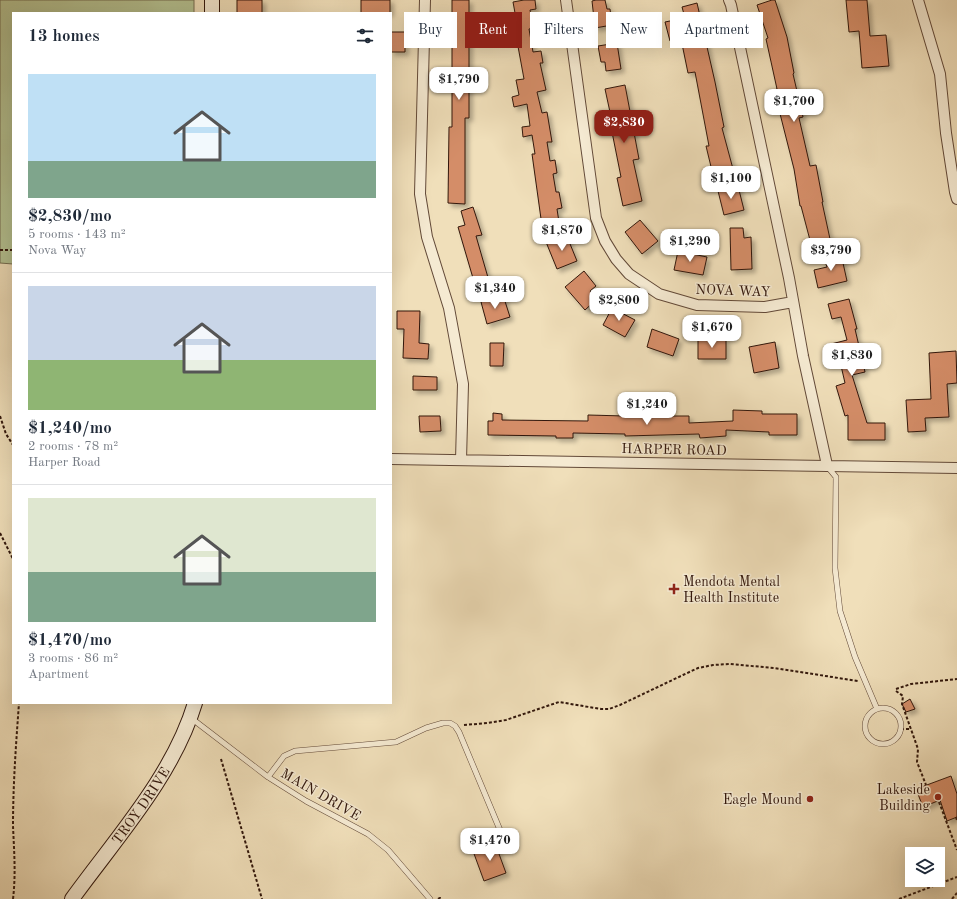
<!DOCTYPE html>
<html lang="en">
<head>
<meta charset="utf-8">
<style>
	:root { --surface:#fff; --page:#f6f6f7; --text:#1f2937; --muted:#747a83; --line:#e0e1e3; --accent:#8f2418 }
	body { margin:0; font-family:"Old Standard TT",serif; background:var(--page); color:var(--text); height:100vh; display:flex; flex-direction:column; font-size:15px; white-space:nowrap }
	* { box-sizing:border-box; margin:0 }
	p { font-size:13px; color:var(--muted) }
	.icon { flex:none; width:22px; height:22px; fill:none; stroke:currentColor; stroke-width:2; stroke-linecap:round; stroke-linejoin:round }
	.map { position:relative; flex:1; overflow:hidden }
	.side { position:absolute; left:12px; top:12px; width:380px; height:692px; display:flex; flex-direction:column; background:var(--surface); border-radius:0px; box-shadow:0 4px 16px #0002 }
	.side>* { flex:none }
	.guide { position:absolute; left:404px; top:12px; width:380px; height:36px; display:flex; gap:8px }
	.tools { position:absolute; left:905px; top:847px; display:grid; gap:8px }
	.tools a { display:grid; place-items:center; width:40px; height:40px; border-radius:0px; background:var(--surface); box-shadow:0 4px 16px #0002; font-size:20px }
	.price { position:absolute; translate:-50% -34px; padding:0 9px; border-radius:8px; background:#fff; color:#222; font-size:13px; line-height:26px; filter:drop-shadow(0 1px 2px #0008) }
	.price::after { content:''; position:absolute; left:50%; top:24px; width:12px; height:9px; margin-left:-6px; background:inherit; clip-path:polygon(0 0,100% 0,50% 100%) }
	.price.on { background:var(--accent); color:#fff }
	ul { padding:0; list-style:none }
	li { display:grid; align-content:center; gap:8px; height:212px; padding:0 16px }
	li+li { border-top:1px solid var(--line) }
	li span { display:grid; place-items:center; height:124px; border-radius:0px; color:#555 }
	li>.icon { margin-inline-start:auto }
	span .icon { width:72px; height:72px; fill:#fffc; stroke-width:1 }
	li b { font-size:17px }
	h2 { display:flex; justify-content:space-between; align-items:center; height:48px; padding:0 16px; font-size:17px }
	.chip { padding:0 14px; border-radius:0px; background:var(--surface); box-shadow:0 4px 16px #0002; font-size:14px; line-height:36px }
	.chip.on { background:var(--accent); color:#fff }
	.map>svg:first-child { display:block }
</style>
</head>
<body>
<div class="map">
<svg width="957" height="899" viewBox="0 0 957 899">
	<defs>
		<filter id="shadow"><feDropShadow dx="3.5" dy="3.5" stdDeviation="2" flood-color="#0004"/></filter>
	</defs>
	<rect width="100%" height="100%" fill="#f0dfba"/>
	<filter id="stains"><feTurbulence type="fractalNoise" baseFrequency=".005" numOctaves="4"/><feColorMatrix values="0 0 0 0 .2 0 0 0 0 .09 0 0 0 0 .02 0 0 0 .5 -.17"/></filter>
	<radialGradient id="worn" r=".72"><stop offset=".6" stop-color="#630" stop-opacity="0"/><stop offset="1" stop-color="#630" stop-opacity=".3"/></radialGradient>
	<path fill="#b5c393" stroke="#746d50" d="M 0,0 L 194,0 L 194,13 L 13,13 L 13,264 L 0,263 Z"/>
	<path fill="#d48d68" stroke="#32170c" filter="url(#shadow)" d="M 237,0 L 262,0 L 262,13 L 237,13 Z
		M 361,0 L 390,0 L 390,13 L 361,13 Z
		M 452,0 L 469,0 L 469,118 L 465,118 L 465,204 L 448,203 L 449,127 L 452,127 Z
		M 524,0 L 535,0 L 536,9 L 530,10 L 533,28 L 529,29 L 533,52 L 541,51 L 543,63 L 540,63 L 546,90 L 537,92 L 542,113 L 547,112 L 552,142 L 547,142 L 550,161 L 555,160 L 557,173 L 553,174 L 556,192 L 559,192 L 562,208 L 557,209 L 559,222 L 542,226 L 532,154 L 535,154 L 532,135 L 523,137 L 522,127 L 530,126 L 527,104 L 514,107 L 512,97 L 519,95 L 516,80 L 524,79 L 517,41 L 520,40 L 513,2 Z
		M 596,0 L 605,0 L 607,9 L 610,9 L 612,25 L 595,28 L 592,1 Z
		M 772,0 L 775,0 L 787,37 L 794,73 L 793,74 L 803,117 L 799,118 L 810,166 L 816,165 L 823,202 L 822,202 L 830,239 L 811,244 L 801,206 L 800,206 L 794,169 L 774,90 L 777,89 L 766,39 L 768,38 L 757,5 Z
		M 846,0 L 867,0 L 870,36 L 886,35 L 889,66 L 862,68 L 859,31 L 849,32 Z
		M 697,3 L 715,82 L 724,127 L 722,128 L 733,169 L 713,175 L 706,146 L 709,146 L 695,72 L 688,73 L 681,39 L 670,41 L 665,22 L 685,18 L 682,7 Z
		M 391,32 L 405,32 L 405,52 L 391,52 Z
		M 617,43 L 621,69 L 606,71 L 605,62 L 601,62 L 598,46 Z
		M 625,85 L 639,159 L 633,160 L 642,201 L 623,206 L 617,178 L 621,177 L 611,127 L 613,126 L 605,89 Z
		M 738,186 L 744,210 L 724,215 L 718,191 Z
		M 473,207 L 482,235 L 476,236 L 489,281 L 475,285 L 458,227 L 465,225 L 461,211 Z
		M 640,220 L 658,241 L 642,254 L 625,232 Z
		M 730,228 L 743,228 L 744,238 L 751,237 L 752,269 L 731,270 Z
		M 566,234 L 577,261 L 557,269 L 546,242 Z
		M 678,251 L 707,257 L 703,275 L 674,270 Z
		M 841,254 L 847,281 L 818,288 L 814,270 L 827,267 L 824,258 Z
		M 584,271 L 596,286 L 590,291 L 597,299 L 585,310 L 565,287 Z
		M 503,295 L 510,317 L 487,324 L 481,302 Z
		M 849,299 L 857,329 L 855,329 L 865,372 L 852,375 L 867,423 L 885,423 L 885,440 L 848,440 L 848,415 L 845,416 L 836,386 L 845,383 L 839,357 L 830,359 L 827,345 L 847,340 L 841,317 L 832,319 L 828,304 Z
		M 612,308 L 635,320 L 625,337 L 603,325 Z
		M 397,311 L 420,311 L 419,343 L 429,344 L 428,359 L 403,358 L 404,329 L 397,329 Z
		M 652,329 L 679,339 L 673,356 L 647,347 Z
		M 698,339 L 726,339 L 726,359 L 698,359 Z
		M 775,342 L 779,368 L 754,373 L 749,347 Z
		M 490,343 L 504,343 L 503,366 L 490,366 Z
		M 956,351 L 957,383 L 947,384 L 949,417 L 925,418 L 926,431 L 908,432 L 906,400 L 931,399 L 929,353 Z
		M 413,376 L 437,377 L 437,390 L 413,390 Z
		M 733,410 L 762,411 L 762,414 L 797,414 L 797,435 L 769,435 L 769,432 L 726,430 L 726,436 L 700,438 L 699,434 L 625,436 L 625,434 L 573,433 L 573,438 L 556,438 L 556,436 L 488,435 L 488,421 L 493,421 L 493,413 L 502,414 L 502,420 L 588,421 L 588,415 L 625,416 L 656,415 L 656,416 L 689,416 L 689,423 L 733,421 Z
		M 419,416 L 440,416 L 441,431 L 420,432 Z
		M 910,699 L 915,709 L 906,712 L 902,704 Z
		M 951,776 L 957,794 L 957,817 L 947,821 L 940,800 L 923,807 L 916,789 Z
		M 495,843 L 506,873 L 484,881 L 473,851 Z"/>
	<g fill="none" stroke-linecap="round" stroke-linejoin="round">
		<g stroke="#624938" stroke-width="6">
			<path id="lane" d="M 827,466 L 836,477 L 835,568 L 840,611 L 855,657 L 877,709
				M865 726a18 18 0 1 1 36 0a18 18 0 1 1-36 0Z
				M 191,718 L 268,777 L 306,801 L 368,834 L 388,850 L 430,899
				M 268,777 L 284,756 L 295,751 L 396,742 L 426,728 L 443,723 L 450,723 L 455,726 L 459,732 L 505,842"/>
		</g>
		<g stroke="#624938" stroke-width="12">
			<path id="street" d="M 425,0 L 420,194 L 427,237 L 449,308 L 463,384 L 461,460
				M 566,0 L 596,218 L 605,241 L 616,259 L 629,274 L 659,294 L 697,305 L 765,307 L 793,302
				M 729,0 L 731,5 L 789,278 L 803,356 L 827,465
				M 918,0 L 940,74 L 946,133 L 955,192 L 957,199
				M 391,459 L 957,468"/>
		</g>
		<g stroke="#32170c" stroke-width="16">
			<g id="secondary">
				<path d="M 212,13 L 212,0"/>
				<path id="s1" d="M 72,899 C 116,838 173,776 195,703"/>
			</g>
		</g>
		<path stroke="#32170c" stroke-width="2" stroke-dasharray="3 2" stroke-linecap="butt" d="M 0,250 L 13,250
			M 0,416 L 6,434 L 13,445
			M 0,533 L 13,559
			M 896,689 L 911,684 L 957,679
			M 896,691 L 903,696 L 902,704 L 918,749 L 917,762 L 926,785
			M 464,725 L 488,723 L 506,720 L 559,702 L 601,709 L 609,709 L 620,705 L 683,675 L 698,668 L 713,665 L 730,664 L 774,668 L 858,681
			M 901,729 L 911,729
			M 221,759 L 262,899
			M 939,802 L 957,850
			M 956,817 L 957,820
			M 13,899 C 16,874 14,850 13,826 C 13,785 16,744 19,703
			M 438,899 L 440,898 L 442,899
			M 899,899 L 957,877
			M 952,899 L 957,893"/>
		<use href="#lane" stroke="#f5ead2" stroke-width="5"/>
		<use href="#street" stroke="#f5ead2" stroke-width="10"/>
		<use href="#secondary" stroke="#f5ead2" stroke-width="14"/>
	</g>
	<g fill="#8f2418" stroke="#f5ead2" stroke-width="1.5">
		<path d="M672 583h4v4h4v4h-4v4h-4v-4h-4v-4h4z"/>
		<circle cx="938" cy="797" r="4"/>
		<circle cx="810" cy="799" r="4"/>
	</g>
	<g text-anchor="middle" stroke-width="3" stroke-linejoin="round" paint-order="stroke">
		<g font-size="14" fill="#32170c" stroke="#f5ead2">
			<text transform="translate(733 290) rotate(2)" y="5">NOVA WAY</text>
			<text transform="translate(674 449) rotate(1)" y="5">HARPER ROAD</text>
			<text transform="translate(321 794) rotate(30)" y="5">MAIN DRIVE</text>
			<text dy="5" stroke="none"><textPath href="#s1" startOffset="116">TROY DRIVE</textPath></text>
		</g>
		<g font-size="14" fill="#32170c" stroke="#f5ead2" text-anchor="end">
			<text x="683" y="586" text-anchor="start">Mendota Mental<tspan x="683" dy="16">Health Institute</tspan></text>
			<text x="930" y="794">Lakeside<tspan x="930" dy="16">Building</tspan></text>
			<text x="802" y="804">Eagle Mound</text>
		</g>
	</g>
	<rect width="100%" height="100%" filter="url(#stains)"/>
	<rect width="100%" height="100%" fill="url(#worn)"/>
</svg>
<div class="tools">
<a><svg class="icon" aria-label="layers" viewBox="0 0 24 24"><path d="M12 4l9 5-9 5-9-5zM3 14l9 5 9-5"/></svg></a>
</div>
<b class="price" style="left:459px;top:101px">$1,790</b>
<b class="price" style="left:794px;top:123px">$1,700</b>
<b class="price on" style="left:624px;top:144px">$2,830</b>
<b class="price" style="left:731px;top:200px">$1,100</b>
<b class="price" style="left:562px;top:252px">$1,870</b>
<b class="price" style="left:690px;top:263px">$1,290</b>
<b class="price" style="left:831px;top:272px">$3,790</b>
<b class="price" style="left:495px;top:310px">$1,340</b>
<b class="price" style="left:619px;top:322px">$2,800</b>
<b class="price" style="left:712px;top:349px">$1,670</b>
<b class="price" style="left:852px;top:377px">$1,830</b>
<b class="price" style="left:647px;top:426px">$1,240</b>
<b class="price" style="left:490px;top:862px">$1,470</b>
<div class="guide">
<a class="chip">Buy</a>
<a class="chip on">Rent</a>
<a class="chip">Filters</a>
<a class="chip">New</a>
<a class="chip">Apartment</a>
</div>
<section class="side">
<h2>13 homes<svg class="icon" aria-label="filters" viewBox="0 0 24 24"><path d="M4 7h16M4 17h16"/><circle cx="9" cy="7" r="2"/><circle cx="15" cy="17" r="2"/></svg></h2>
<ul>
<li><span style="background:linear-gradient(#bfe0f5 70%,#7fa58c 0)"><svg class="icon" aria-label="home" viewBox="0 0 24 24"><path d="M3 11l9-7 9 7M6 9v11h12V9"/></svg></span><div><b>$2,830/mo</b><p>5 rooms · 143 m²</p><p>Nova Way</p></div></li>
<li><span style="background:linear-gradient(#c9d6e8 60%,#8fb573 0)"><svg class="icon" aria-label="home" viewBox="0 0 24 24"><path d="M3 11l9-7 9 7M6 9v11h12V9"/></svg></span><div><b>$1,240/mo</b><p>2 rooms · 78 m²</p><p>Harper Road</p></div></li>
<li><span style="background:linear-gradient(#dfe7d0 60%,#7fa58c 0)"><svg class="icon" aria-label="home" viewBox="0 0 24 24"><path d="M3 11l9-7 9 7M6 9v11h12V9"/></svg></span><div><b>$1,470/mo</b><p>3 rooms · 86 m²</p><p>Apartment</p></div></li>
</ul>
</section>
</div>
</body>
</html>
